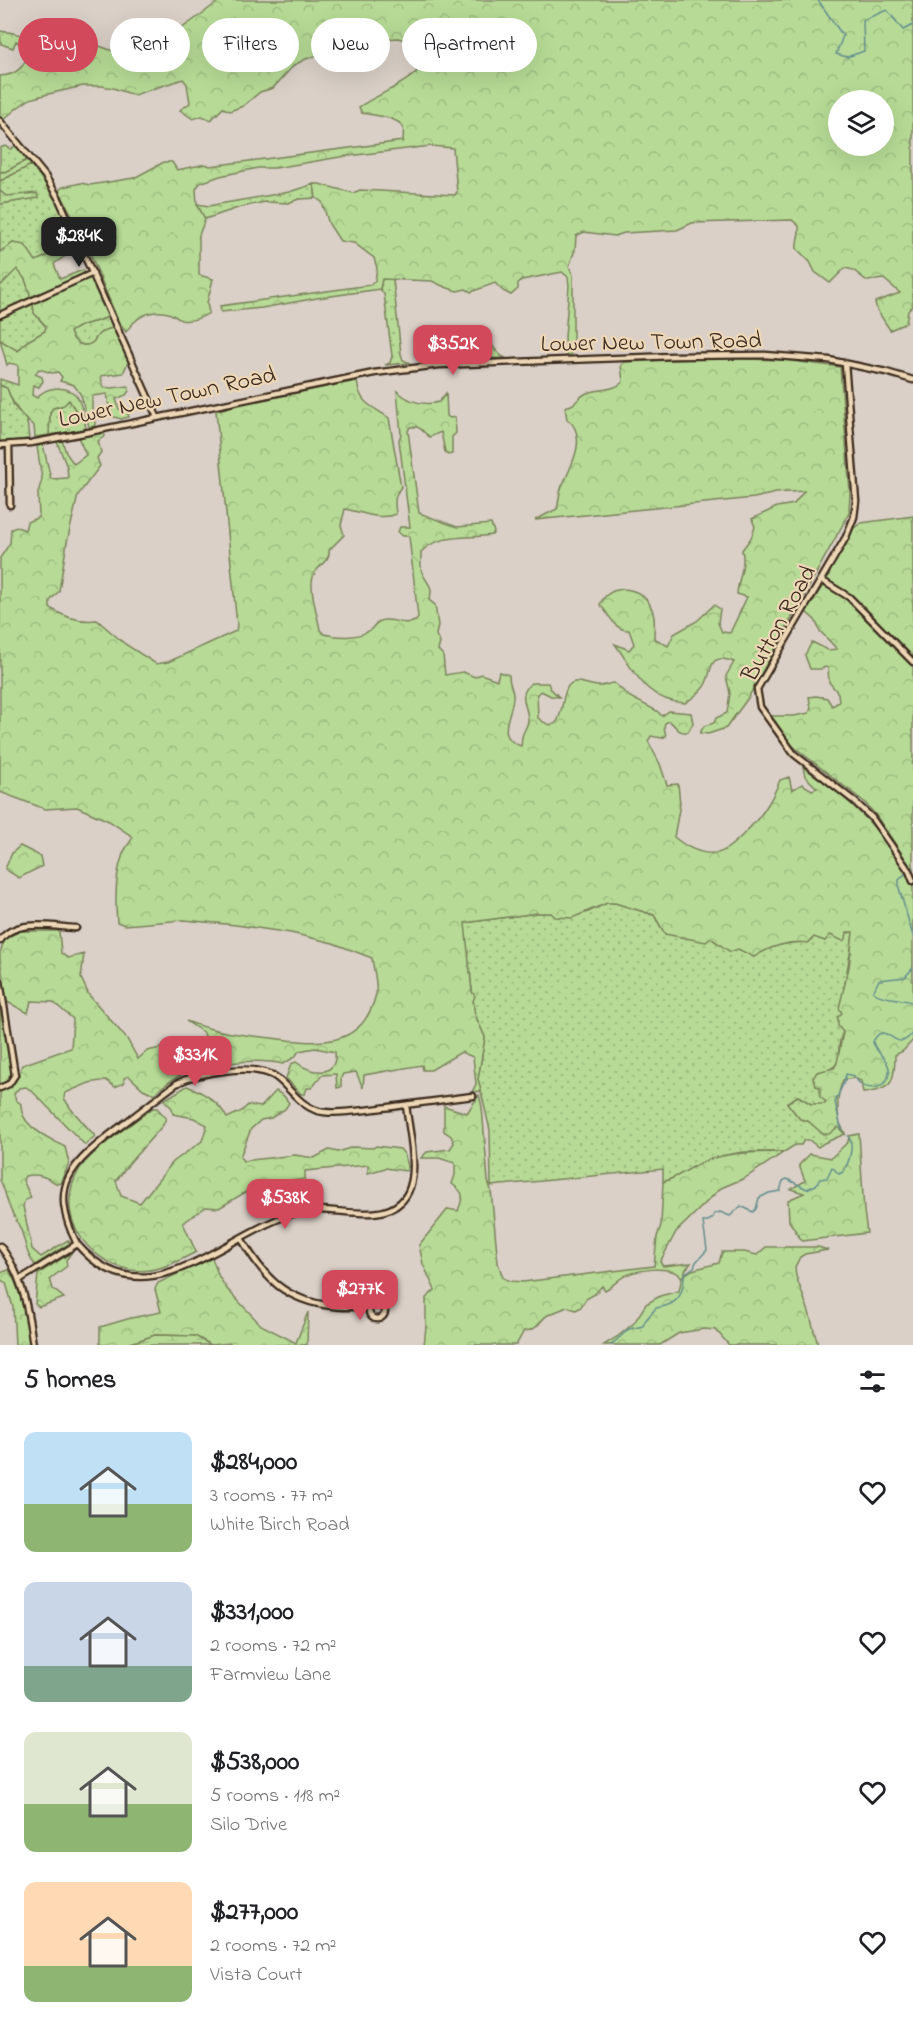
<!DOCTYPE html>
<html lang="en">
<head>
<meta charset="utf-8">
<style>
	:root { --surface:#fff; --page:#f2f2f2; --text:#202124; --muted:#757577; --accent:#d1495b }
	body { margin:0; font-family:"Indie Flower",sans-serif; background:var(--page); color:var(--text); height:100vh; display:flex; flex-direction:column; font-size:22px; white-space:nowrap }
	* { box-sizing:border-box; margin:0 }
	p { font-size:20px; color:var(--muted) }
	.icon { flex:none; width:33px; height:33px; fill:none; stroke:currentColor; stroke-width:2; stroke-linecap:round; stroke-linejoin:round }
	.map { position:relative; height:1345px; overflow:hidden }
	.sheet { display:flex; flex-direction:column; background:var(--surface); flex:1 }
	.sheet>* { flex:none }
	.hud { position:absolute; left:18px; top:18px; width:600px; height:54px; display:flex; gap:12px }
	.controls { position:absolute; left:828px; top:90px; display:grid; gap:12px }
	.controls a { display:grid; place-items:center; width:66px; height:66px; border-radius:50%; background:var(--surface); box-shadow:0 6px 24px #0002; font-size:30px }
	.price { position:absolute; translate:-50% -51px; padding:0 14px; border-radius:12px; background:var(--accent); color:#fff; font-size:20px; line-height:39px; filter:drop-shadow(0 2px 3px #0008) }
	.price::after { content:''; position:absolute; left:50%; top:36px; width:18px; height:14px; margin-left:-9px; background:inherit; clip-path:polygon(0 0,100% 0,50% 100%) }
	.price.selected { background:#222; color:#fff }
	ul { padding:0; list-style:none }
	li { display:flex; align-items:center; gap:18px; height:150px; padding:0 24px }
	li span { display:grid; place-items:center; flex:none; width:168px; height:120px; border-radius:12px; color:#555 }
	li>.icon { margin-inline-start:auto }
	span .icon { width:72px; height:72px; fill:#fffc; stroke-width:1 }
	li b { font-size:26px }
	h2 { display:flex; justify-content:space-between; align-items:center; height:72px; padding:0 24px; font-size:26px }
	.tag { padding:0 21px; border-radius:27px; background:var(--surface); box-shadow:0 6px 24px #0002; font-size:21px; line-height:54px }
	.tag.selected { background:var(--accent); color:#fff }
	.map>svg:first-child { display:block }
</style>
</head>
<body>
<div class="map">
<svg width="913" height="1345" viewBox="0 0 913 1345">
	<defs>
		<pattern id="grass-dots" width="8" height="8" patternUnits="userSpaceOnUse" patternTransform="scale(1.5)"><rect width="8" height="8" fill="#b7db96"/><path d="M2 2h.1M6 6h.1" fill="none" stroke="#9ebc81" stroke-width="1.8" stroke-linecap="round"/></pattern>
		<pattern id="forest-crowns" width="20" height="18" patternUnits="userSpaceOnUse" patternTransform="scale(1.5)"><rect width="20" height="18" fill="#b7db96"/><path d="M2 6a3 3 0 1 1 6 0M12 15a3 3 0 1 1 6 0" fill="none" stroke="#9ebc81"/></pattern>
		<pattern id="wetland-marsh" width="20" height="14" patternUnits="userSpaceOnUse" patternTransform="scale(1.5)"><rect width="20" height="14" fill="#b7db96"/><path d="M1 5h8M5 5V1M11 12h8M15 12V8" fill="none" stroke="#9ebc81"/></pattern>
	</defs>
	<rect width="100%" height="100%" fill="#dad0c7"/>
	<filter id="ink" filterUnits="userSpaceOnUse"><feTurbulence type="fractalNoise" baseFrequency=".0167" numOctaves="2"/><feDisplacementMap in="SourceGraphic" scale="12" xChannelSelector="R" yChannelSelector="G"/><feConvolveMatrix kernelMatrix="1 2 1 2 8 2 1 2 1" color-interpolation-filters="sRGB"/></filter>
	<g filter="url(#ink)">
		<path fill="url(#grass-dots)" stroke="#79825a" stroke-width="1.5" d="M 16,145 L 27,160 L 5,172 L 0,172 L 0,148 L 5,146 L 11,149 Z
			M 31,165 C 51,189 64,214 75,243 L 36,261 L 13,243 L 0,252 L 0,204 L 38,198 L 6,196 L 0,191 L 0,181 Z
			M 314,184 L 316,198 L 299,199 L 288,203 L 265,202 L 241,207 L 205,219 L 197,204 L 209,206 L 219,204 L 289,192 Z
			M 17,268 L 25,279 L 31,297 L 0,313 L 0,286 Z
			M 382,279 L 393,279 L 401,354 L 403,360 L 410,363 L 385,365 L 390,363 L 392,356 L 384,294 L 380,289 Z
			M 33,303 L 34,313 L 46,327 L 45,331 L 26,342 L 17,351 L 0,340 L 0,318 Z
			M 109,316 L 113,328 C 108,329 103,330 99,334 C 97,336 96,339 93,342 C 84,350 73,342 70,332 C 85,321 96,324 109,316 Z
			M 483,337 C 493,342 495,355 506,358 L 447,359 L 457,357 L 463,341 Z
			M 0,385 L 7,388 L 14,406 L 27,421 L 29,439 L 0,442 Z
			M 69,400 L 78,414 L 84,418 L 86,429 L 49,435 L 50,412 L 52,408 L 60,407 Z
			M 607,903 L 615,903 L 654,915 L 665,934 L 711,938 L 720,945 L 738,949 L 754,957 C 772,945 789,942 810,942 L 814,937 L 827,939 L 830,934 L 853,932 C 851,959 842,985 842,1013 L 838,1017 L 841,1029 L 843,1032 C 832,1053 850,1065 819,1073 L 816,1086 L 820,1087 L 826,1102 L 825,1105 L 811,1104 L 798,1096 L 787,1103 L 800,1119 L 808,1121 L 818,1128 L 838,1127 L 845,1134 L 824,1143 L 818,1147 L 809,1140 L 804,1140 L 801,1145 L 795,1145 L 784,1152 L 743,1152 L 726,1155 L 695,1166 L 676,1177 L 663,1182 L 663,1169 L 491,1186 L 490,1130 L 478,1079 L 485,1037 L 475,1015 L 464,923 L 537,913 L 586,913 Z"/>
		<path fill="url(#forest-crowns)" stroke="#79825a" stroke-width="1.5" fill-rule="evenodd" d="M 220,0 L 913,0 L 913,305 L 908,311 L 906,323 L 890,330 L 877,310 L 875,302 L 900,293 L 884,279 L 867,281 L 853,270 L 845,268 L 830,283 L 815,272 L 810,262 L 797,249 C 796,240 800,235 799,226 L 792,220 L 692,223 L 677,230 L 624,233 L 615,236 L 584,232 L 576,236 L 575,250 L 569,266 L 573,275 L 573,351 L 570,355 L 566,355 L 565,337 L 569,286 L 568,277 L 562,272 L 522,280 L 518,283 L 518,289 L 511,295 L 503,291 L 495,283 L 471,292 L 466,289 L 457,291 L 445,287 L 432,281 L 382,279 L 380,289 L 317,298 L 262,308 L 221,312 L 220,306 L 370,285 L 375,281 L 377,268 L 374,258 L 354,243 L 340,241 L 329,224 L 322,202 L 316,198 L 314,184 L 319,184 L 353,193 L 360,190 L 455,195 L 457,192 L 453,148 L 431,146 L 340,157 L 275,168 L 258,168 L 220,176 L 200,183 L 196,189 L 197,204 L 205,219 L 199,235 L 199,275 L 213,279 L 207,303 L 209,313 C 202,318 190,322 181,320 C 176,318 173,314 168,313 C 150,308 135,318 126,332 L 119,323 L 86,243 L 59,190 L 63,187 L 81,183 L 90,185 L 134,178 L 164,162 L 172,162 L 177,170 L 206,164 L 210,166 L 403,141 C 403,138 404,131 403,127 C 398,117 371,115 362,113 L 359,107 C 383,91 409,85 427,60 L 426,54 L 421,47 L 409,41 L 398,38 L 371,40 L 349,51 L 325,53 L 306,59 L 294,65 L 273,88 L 260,92 L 243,106 L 230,111 L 223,108 L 211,120 L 202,116 L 193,119 L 180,110 L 190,103 L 187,84 L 183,79 L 134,95 L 113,88 L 102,86 L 83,86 L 48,94 L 30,99 L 17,108 L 3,120 L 0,116 L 0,76 C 18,75 25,66 29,50 L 16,41 L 13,48 L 1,44 L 0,31 C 10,32 35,37 42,45 C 46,51 49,55 54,60 L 69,58 L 99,46 C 106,48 115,53 122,53 C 152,53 196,19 220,0 ZM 884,100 L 884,146 L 838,146 L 838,100 Z
			M 27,160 L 31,165 L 0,181 L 0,172 L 5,172 Z
			M 0,191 L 6,196 L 37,193 L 38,198 L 0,204 Z
			M 13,243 L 25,245 L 36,261 L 75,243 L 72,251 L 54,264 L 60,279 L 83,270 L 85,274 L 31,297 L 25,279 L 17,269 L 0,286 L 0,252 Z
			M 92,276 L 109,316 C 96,324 84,321 70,332 C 73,342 84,350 93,342 C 96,339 97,336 99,334 C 104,330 108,329 113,328 L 117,331 L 129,360 L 123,373 L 101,376 L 103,387 L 112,388 L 128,386 L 129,391 L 126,395 L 116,399 L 119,409 L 126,409 L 129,417 L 121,419 L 111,416 L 107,394 L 92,396 L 92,417 L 95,420 L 95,426 L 89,427 L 81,395 L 74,385 L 60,381 L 62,377 L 58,372 L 52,373 L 39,369 L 35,374 L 42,377 L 43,381 L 39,387 L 33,385 L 32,395 L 37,398 C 45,386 66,385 76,395 C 81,401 82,411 84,418 L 78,414 L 69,400 L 64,405 L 53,408 L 50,412 L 49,435 L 35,437 L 34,426 C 20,416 13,404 7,388 L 0,385 L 0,379 L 18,385 L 18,365 L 9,363 L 7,365 L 0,340 L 18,351 L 26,342 L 45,331 L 46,326 L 34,313 L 33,303 Z
			M 717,358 L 783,360 L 840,367 L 850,492 L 849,513 L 748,698 L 726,728 L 708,734 L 700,733 L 704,726 L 714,723 L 716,718 L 727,713 L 730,693 L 726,676 L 734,662 C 708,652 713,668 706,683 C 702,692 693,698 685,703 C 646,701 635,672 615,644 L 629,650 L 634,644 L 629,630 C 614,631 610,614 600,605 C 608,583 640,585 650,605 C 656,615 654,626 654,638 L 668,646 L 674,634 L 697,621 L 714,605 L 720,609 L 718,623 L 722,632 L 730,633 L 747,597 L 737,594 C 738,578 746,566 742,550 L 751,538 L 755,527 L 752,519 L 777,507 L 794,504 L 804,491 L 776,493 L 754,498 L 535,520 L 557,509 C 559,501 559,493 562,486 C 571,467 589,435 567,419 L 565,407 C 577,405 576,399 585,394 C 598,388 612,392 623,382 L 621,365 L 625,362 Z
			M 357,381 C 360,405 371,405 389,418 L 401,487 C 393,497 395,503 396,514 C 379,521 362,512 345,509 L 341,525 L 344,535 L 329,550 C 331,562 316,565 313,577 C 309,589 318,617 320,630 L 324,634 C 337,637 358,639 370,630 C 375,626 377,620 384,620 C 396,619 402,626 416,621 L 418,617 L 409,536 L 403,536 L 398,532 L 400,527 L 410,527 L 399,440 L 401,434 L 397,391 C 410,403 423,406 439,402 L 446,393 L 447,416 L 450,418 L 455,417 L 456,433 L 452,437 L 452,454 L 448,455 L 445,452 L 441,432 L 430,437 C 422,432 421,425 410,427 L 408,431 L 419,513 L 457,527 L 491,524 L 494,532 L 492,535 C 469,539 439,533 421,552 C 421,558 420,566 422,572 C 426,583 435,586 429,600 L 435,605 L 438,625 L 436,635 L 440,643 L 438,650 L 443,655 L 445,675 L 463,672 L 475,677 L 481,674 L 497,680 L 499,672 L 509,675 C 509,686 512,686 513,694 C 515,711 492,737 521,746 C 522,743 521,740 522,737 C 523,731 529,725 528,718 C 527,704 517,697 531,683 L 548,683 L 550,688 L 559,697 L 551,696 L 541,691 L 537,694 L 538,718 C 567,742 558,695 569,685 C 577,677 590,687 600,686 C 605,686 609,683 614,683 L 630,697 L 657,711 L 662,716 L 669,711 L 691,713 L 693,723 L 688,732 C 676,733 677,726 669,721 L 665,723 L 664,727 L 666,736 L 662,738 L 651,736 L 648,741 L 660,764 L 667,785 L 678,784 L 680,804 L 674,837 C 686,847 701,855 717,853 C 729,852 758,820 765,809 C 771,800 776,790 780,780 L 789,777 L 792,790 L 802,784 L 812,790 L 817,788 L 805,776 L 803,767 C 850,799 888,833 913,886 L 913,1040 L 903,1051 L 895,1055 C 895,1084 891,1090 863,1093 L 861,1081 L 854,1078 L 843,1080 C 837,1095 837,1105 839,1120 C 840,1126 844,1129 845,1134 L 838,1127 L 829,1134 L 823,1134 L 808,1121 L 800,1119 L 787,1103 L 798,1096 L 811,1104 L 825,1104 L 826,1102 L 820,1097 L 820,1087 L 816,1086 L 813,1078 L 817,1072 L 834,1068 L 837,1063 L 843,1032 L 838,1026 L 838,1017 L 842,1013 L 839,1008 L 849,967 L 853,932 L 847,932 L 846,939 L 843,941 L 830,935 L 825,941 L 814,937 L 808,943 C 789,940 769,947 754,957 L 738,949 L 730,952 L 711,938 L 706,942 L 665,934 L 654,915 L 615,903 L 607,903 L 572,918 L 555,917 L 551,913 L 537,913 L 465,923 L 472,992 L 475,996 L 473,1001 L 475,1015 L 485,1037 L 478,1079 L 481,1091 L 472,1092 L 476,1084 L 473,1057 L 461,1052 L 431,1070 L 423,1070 L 422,1065 L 364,1075 L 363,1088 L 356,1072 L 343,1074 L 341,1078 L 341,1087 L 337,1088 L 336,1074 L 322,1075 L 312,1088 L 307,1088 L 305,1094 L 301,1094 L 286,1078 L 291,1064 L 296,1062 C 310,1074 338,1078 335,1052 L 315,1048 L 299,1051 L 295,1057 L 283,1064 C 258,1058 204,1063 181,1075 C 171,1080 162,1087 154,1094 L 143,1089 L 129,1076 L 124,1078 L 124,1083 L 115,1087 L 106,1080 L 89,1083 L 65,1093 L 64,1098 L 71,1109 L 95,1136 L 85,1145 L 33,1092 L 26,1087 L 19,1088 L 14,1094 L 16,1100 L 21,1104 C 20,1127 48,1137 65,1147 L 69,1163 L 61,1183 L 57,1184 C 47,1177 38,1173 25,1176 L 23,1180 L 31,1198 L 25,1200 L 23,1206 L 32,1249 L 41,1257 L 68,1240 L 70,1243 L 35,1265 C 27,1256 26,1245 22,1233 C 20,1225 13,1216 10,1208 C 6,1199 5,1189 0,1180 L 0,1091 C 14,1088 18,1078 22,1065 L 71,1048 L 73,1019 L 53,1002 L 31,1001 L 28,1013 L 7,1002 L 0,959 L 0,953 L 5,938 L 21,931 L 59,931 L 61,953 L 68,958 L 84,954 L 81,978 L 89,995 L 127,1039 L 138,1059 L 147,1051 L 170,1046 L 184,1056 L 206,1040 L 204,1033 L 186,1021 C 214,1032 242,1035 271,1038 C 316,1044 363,1050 376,994 C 378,984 373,968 372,958 L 333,943 L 291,933 L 236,925 L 184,920 L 125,925 L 117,922 C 115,900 115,875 123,854 C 125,848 130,843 133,837 L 109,821 L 77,807 L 45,809 L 0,792 L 0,558 L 10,543 L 11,529 L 17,527 L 25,530 L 27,522 L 39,517 L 38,493 L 42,479 L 37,446 L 43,445 L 51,479 L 68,478 L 67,467 L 57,442 L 62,440 L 66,453 L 74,464 L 86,455 L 78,437 L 104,432 L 105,436 L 98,441 L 101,452 L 97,458 L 100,466 L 78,495 L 67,542 L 59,591 L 50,601 L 50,608 C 64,617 81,622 97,620 L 125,644 L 156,664 L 168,662 L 236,631 L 237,625 L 216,411 L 246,402 Z
			M 913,516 L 913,870 L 875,814 L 863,801 L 793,746 L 773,721 L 772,716 L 794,716 L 809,713 L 811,708 L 809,697 L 816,696 L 827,698 L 832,706 L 839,702 L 838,693 L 829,682 L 828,668 L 825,667 L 821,669 L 810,669 L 805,655 L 812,642 L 828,650 L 837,649 L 820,631 L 815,620 L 806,612 L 829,576 L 832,565 L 844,548 L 850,535 L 854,528 L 861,523 Z
			M 20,846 L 40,856 L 42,866 L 19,878 L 5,869 L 12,853 Z
			M 0,995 L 12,1071 L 6,1082 L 0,1084 Z
			M 187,1086 C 203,1092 219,1102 227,1118 L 242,1111 L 248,1105 L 261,1107 L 276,1091 L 284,1096 L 289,1103 L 285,1109 L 271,1118 L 261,1120 L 251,1129 L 240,1157 L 243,1161 L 295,1155 L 314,1158 L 329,1150 L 338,1152 L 353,1147 L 373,1148 L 376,1146 L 400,1149 L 405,1155 L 408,1167 L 406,1171 L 385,1168 L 368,1173 L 368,1165 L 305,1171 L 305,1179 L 292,1181 L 292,1186 L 286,1190 L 289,1202 L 282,1204 L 270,1185 L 254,1187 L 219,1208 L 206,1207 L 183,1223 L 196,1252 C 177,1262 154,1274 131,1270 C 85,1261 53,1213 79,1170 C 91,1151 134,1122 153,1108 L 157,1108 L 166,1118 L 163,1125 L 131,1161 L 116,1181 L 121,1196 L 140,1203 L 173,1162 L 202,1141 L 207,1125 L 194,1118 L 173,1114 L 172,1108 L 164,1100 Z
			M 479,1095 L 482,1107 L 488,1181 L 491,1190 L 498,1263 L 503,1278 L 510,1281 L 523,1282 L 654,1266 L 657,1237 L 661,1225 L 663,1182 C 678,1178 690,1167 705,1161 C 731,1151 757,1153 784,1152 L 745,1178 L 721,1188 L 676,1232 L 660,1262 L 663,1266 L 691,1263 L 686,1269 L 683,1276 L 692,1270 L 719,1263 L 722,1252 L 744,1252 L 757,1255 L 766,1247 L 818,1247 L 828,1250 L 805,1254 L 800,1257 L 795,1267 L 796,1276 L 809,1312 L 818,1345 L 729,1345 L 716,1330 L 704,1329 L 679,1333 L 660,1345 L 604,1345 L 617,1337 L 634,1323 L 646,1304 L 660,1296 L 679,1291 L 682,1277 C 671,1264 633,1269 620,1279 C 615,1283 611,1287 605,1290 L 602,1286 L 595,1294 L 586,1299 L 581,1307 L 576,1310 L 567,1307 C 561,1310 554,1312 548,1315 C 539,1320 539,1331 524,1331 L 516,1345 L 424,1345 L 426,1326 L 426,1298 L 435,1290 L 423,1264 L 419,1245 L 448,1209 L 458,1211 C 463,1196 466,1194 452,1184 L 455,1175 L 455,1163 L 439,1158 L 421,1158 L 427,1152 L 450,1149 L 454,1143 L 451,1136 L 444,1131 L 444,1106 L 467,1113 Z
			M 859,1134 L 864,1211 L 867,1233 L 802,1241 L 789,1221 L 788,1200 L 804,1193 L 791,1189 L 805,1181 L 799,1165 L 810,1154 L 831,1158 L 848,1142 L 849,1136 Z
			M 72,1252 L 66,1260 L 67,1266 L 50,1279 L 53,1289 L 64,1298 L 39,1307 L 35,1304 L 38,1274 Z
			M 212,1258 L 219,1277 L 227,1289 L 261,1325 L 296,1343 L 308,1312 L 307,1345 L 232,1345 L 230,1343 L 211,1345 L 195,1336 L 155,1335 L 125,1345 L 100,1345 L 100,1327 L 131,1318 L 161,1312 L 155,1289 L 158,1283 Z
			M 9,1270 C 22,1292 27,1320 29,1345 L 15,1345 L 13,1307 L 6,1283 L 0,1279 L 0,1273 Z"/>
		<path fill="url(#wetland-marsh)" stroke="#79825a" stroke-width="1.5" d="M 155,1335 L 195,1336 L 211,1345 L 125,1345 Z"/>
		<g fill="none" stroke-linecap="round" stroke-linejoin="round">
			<path stroke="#638c8e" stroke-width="1.5" d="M 818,0 L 843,36 L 836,54 L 847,57 L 864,51 L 863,20 L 887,10 L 903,30 L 913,25
				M 912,869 L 913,868
				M 906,873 L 899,880 L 899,888 L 913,936
				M 913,968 L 905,977 L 879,980 L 873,992 C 884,1000 900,997 913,1003
				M 843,1130 L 841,1128 L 835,1102 L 844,1082 L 846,1074 L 854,1076 C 863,1095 891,1090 889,1069 C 888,1057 876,1054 873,1042 C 883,1020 893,1046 905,1040 C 908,1038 910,1036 913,1033
				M 611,1345 L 629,1329 L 643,1326 L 645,1321 L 656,1308 C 678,1305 684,1295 684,1274 L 694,1267 L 696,1262 L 707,1250 L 703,1222 C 709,1221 713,1220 714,1214 L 720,1212 L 730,1216 L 741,1206 L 753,1212 L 756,1209 L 759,1198 L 769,1193 L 780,1191 L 783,1181 L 787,1179 L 807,1189 L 816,1185 L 820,1179 L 827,1178 L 832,1167 L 839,1174 L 843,1172 C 849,1163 855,1145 848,1136"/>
			<g stroke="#3b2a1e" stroke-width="9">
				<path id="minor" d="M 0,121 L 45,176 L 58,197 L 157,417
					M 0,315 L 93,273
					M 845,363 L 856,501 L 854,517 L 846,537 L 757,689 L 760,707 L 794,754 L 854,801 L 872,818 L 909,871 L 913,881
					M 0,445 L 31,443 L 89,432 L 374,373 L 439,365 L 673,356 L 765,355 L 829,360 L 886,372 L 913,380
					M 9,445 L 10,505
					M 821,580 L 849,597 L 913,662
					M 0,941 C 14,918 54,927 76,928
					M 0,981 L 15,1075 L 9,1084 L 0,1088
					M 241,1238 C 264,1278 285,1301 333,1306 C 346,1308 358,1306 370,1307
					M 77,1244 C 147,1326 225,1231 299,1212 C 330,1204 378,1225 401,1202 C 423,1181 409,1133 406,1105
					M 0,1246 C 23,1275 28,1310 33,1345
					M 19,1280 L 77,1244 C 47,1184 72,1164 117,1129 C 137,1114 156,1099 176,1084 C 197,1072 257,1062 277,1078 C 292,1090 303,1110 324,1112 C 340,1114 357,1111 374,1109 C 407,1105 440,1100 473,1096
					M369 1311a8 8 0 1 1 16 0a8 8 0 1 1-16 0Z"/>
			</g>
			<use href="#minor" stroke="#edd7b6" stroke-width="4.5"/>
		</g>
	</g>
	<g text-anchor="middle" stroke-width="4.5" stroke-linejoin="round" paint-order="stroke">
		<g font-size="24" fill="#3b2a1e" stroke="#edd7b6">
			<text transform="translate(651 341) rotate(-1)" y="8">Lower New Town Road</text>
			<text transform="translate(167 396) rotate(-12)" y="8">Lower New Town Road</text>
			<text transform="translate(778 623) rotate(-61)" y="8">Button Road</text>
		</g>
	</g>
</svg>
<div class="controls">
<a><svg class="icon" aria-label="layers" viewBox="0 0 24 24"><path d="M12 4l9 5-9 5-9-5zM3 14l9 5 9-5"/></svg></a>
</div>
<b class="price selected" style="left:79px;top:268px">$284K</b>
<b class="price" style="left:453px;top:376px">$352K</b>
<b class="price" style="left:195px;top:1087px">$331K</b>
<b class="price" style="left:285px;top:1230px">$538K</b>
<b class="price" style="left:360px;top:1321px">$277K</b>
<div class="hud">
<a class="tag selected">Buy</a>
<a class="tag">Rent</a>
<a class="tag">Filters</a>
<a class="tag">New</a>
<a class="tag">Apartment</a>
</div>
</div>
<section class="sheet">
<h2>5 homes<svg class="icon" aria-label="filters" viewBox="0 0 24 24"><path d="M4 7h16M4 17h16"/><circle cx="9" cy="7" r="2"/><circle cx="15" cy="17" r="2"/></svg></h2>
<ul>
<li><span style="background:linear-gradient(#bfe0f5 60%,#8fb573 0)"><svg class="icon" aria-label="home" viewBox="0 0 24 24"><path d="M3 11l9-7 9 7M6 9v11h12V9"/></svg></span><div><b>$284,000</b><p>3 rooms · 77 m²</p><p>White Birch Road</p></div><svg class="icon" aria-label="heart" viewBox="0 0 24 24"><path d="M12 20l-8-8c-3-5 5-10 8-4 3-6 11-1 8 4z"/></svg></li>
<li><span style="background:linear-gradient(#c9d6e8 70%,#7fa58c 0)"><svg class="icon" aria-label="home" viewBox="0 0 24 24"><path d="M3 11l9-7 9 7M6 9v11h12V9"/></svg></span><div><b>$331,000</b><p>2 rooms · 72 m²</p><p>Farmview Lane</p></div><svg class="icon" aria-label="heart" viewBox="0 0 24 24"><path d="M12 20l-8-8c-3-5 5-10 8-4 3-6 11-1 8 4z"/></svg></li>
<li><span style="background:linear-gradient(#dfe7d0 60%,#8fb573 0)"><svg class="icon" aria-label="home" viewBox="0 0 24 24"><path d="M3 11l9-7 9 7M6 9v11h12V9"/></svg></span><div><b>$538,000</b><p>5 rooms · 118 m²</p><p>Silo Drive</p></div><svg class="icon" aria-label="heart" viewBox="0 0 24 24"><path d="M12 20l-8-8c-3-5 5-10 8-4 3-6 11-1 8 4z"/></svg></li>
<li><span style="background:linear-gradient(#ffd9b3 70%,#8fb573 0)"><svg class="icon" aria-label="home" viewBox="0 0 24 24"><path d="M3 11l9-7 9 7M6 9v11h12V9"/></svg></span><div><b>$277,000</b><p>2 rooms · 72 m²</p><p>Vista Court</p></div><svg class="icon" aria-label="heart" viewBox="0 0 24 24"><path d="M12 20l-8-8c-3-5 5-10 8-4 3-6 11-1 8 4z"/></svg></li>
</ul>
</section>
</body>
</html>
